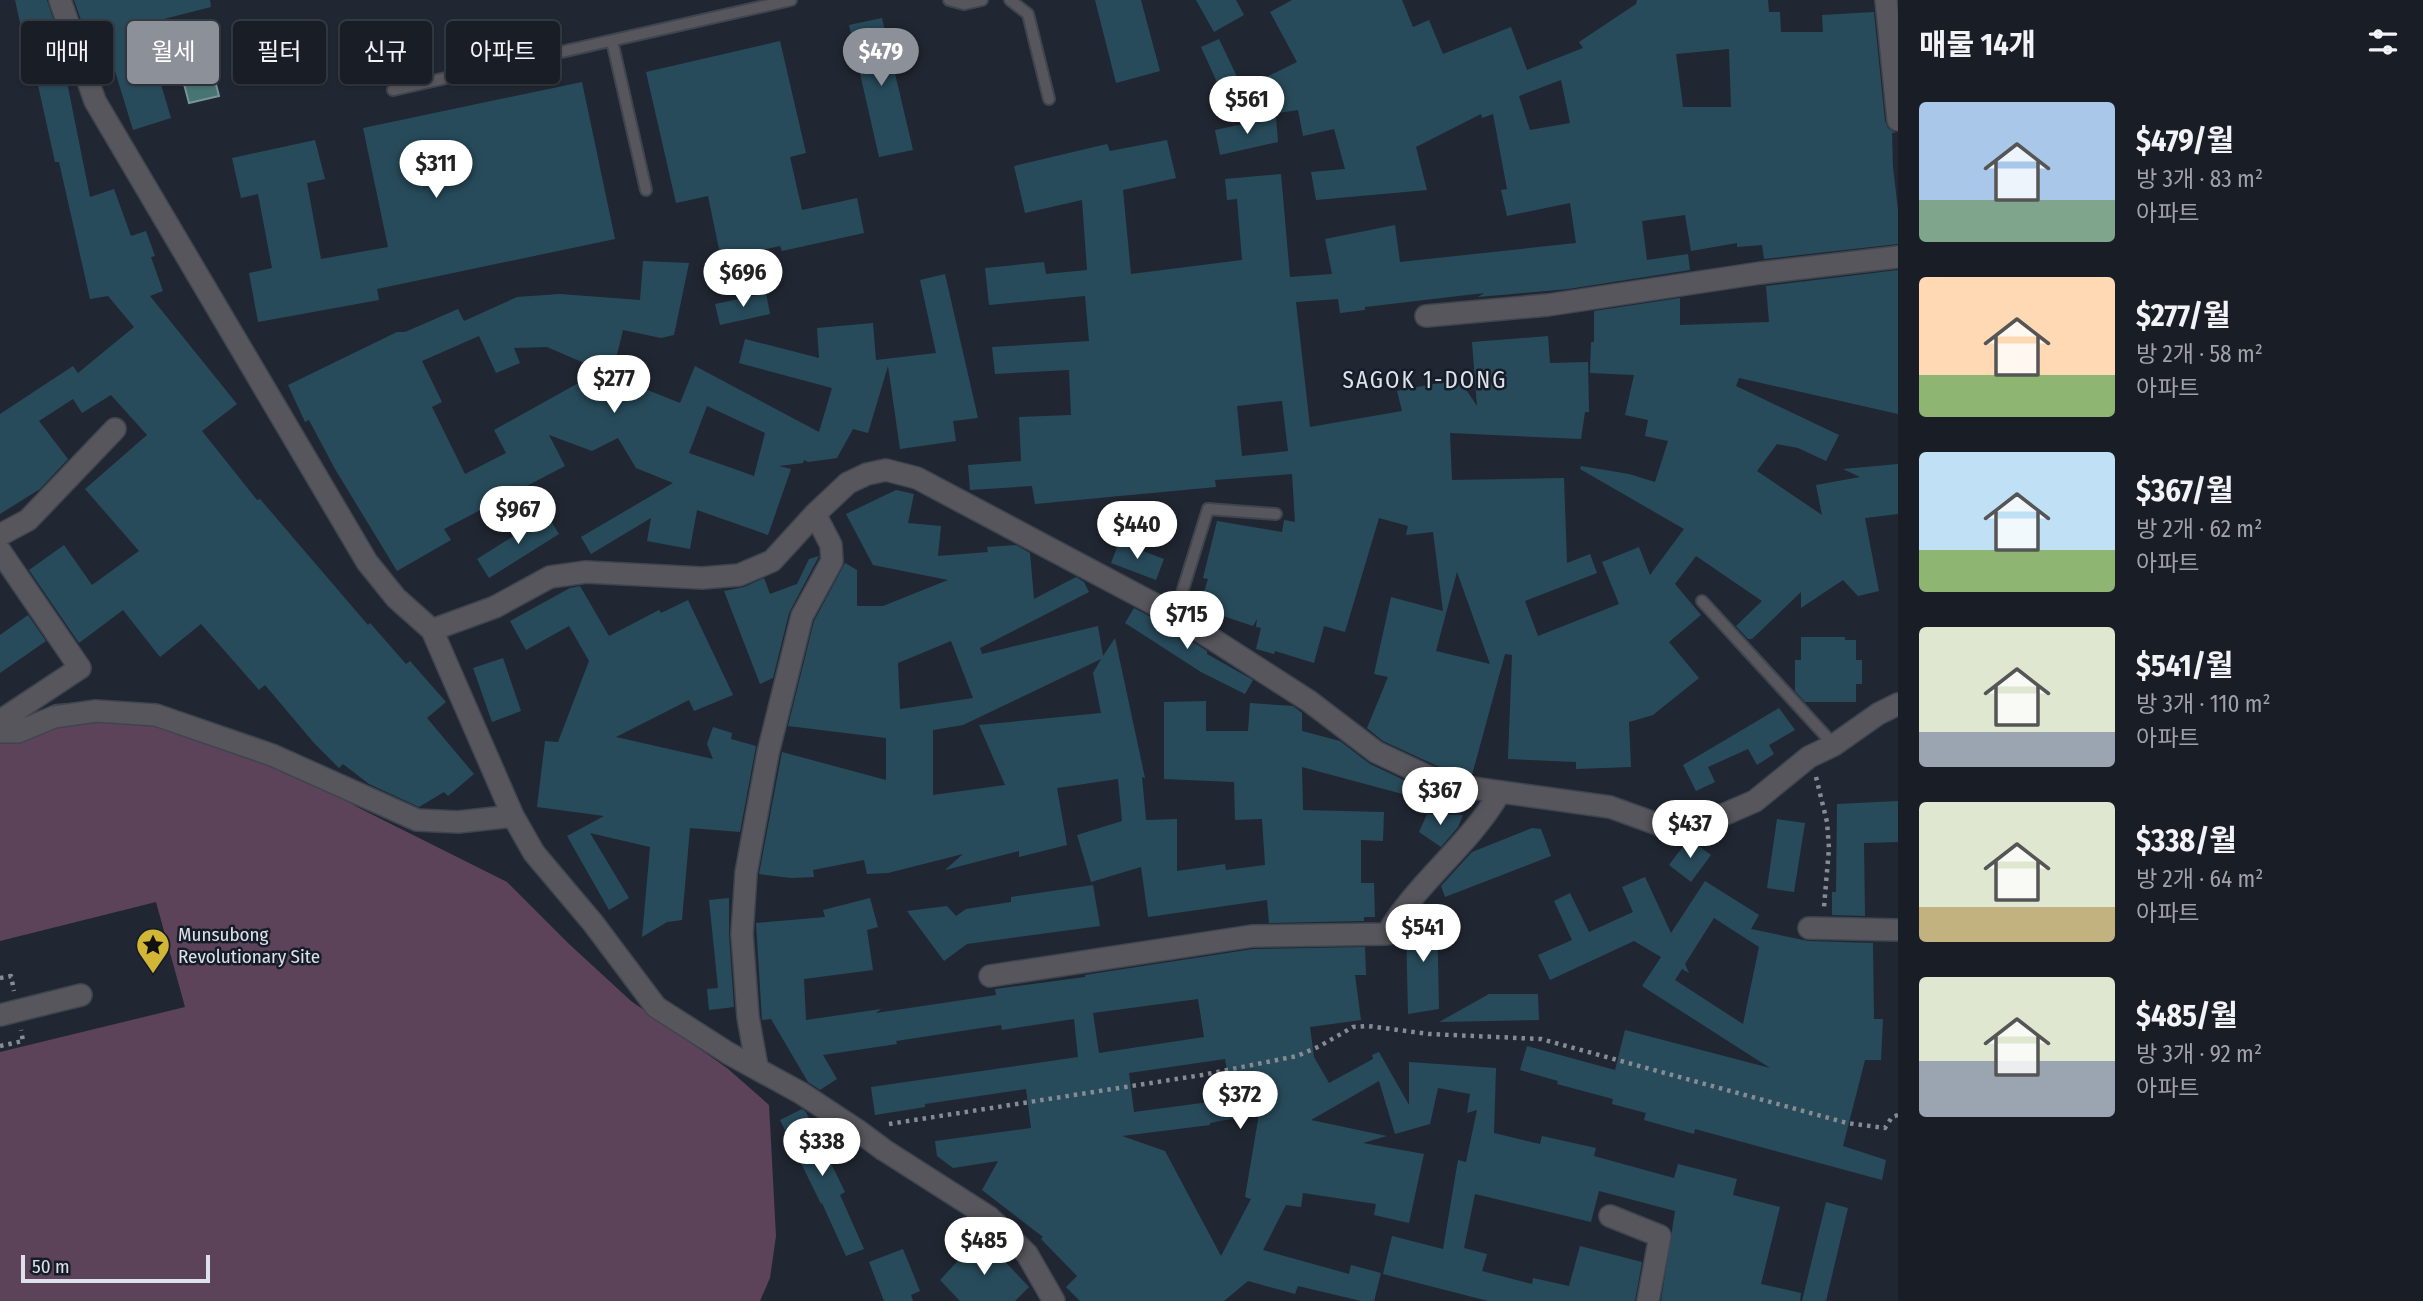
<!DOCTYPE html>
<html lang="ko">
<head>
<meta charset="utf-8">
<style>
	:root { --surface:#191d26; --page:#22262e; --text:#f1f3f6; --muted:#9fa2a7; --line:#373b43; --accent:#8c9099 }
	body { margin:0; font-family:"Fira Sans Condensed","Noto Sans KR",sans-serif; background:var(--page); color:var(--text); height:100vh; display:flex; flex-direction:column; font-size:26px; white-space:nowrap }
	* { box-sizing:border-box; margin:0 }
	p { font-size:23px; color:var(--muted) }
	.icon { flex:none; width:38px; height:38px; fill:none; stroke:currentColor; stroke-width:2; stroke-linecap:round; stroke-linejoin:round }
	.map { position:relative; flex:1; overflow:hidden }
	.panel { display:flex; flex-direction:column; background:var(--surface); width:525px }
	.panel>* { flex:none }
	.banner { position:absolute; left:21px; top:21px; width:665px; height:63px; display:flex; gap:14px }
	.scale { position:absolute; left:21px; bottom:18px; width:189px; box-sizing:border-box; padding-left:7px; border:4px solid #dde1e9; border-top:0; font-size:19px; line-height:24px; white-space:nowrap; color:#dde1e9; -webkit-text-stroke:5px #171d28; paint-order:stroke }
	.price { position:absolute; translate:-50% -60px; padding:0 16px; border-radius:24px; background:#fff; color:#222; font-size:23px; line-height:46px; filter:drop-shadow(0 2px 4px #0008) }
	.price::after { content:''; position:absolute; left:50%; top:42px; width:21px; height:16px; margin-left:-10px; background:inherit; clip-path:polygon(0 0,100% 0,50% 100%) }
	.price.selected { background:var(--accent); color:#fff }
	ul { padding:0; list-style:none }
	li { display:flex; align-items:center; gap:21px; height:175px; padding:0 21px }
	li span { display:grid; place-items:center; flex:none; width:196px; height:140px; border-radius:7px; color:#555 }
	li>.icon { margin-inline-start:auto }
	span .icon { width:84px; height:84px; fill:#fffc; stroke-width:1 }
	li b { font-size:30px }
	h2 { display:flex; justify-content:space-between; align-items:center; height:84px; padding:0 21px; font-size:30px }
	.chip { padding:0 24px; border-radius:7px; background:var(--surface); box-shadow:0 2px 5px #0004,0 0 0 2px var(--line); font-size:24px; line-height:63px }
	.chip.selected { background:var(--accent); color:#fff }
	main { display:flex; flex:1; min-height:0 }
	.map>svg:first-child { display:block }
</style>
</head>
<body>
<main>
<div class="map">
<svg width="1898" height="1301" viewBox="0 0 1898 1301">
	<rect width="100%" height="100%" fill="#212732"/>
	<path fill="#5c4359" d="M 95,701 L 261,749 L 359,808 L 507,882 L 568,943 L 631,1001 L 727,1068 L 769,1105 L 776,1236 L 770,1278 L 760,1301 L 0,1301 L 0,1052 L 185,1007 L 156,902 L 0,941 L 0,735 L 54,704 Z"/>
	<path fill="#487474" stroke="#759597" stroke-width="2" d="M 208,53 L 219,96 L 189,103 L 178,61 Z"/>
	<path fill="#284b5b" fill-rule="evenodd" d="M 15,0 L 47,0 L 70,70 L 65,72 L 90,197 L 114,189 L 131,236 L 146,231 L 155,256 L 151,257 L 163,291 L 150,296 L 237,404 L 202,431 L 257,500 L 260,499 L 368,625 L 370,623 L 406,664 L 410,661 L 446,702 L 427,718 L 474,774 L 448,796 L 444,792 L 419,807 L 369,784 L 343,764 L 339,768 L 314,743 L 265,685 L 259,690 L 201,624 L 160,657 L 123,610 L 79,643 L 29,570 L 64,545 L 92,585 L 139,551 L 85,489 L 147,435 L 111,395 L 82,413 L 73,399 L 39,421 L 68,459 L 40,489 L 0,514 L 0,414 L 73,366 L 78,373 L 134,327 L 108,296 L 90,299 L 59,162 L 55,162 L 30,49 L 26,50 Z
		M 74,0 L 210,0 L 211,7 L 152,22 L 155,31 L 146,34 L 171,118 L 133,130 L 111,58 L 96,63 Z
		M 1095,0 L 1141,0 L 1160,71 L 1116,83 Z
		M 1196,0 L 1236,0 L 1244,15 L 1214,32 Z
		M 1292,0 L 1402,0 L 1413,27 L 1429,20 L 1443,54 L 1511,27 L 1527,70 L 1583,48 L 1579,42 L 1636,4 L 1637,0 L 1768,0 L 1769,12 L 1780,12 L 1781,32 L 1823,32 L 1822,15 L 1874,12 L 1885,121 L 1888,128 L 1896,133 L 1892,133 L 1893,167 L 1898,210 L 1898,244 L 1764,259 L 1762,245 L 1737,247 L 1737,243 L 1691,251 L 1685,215 L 1642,221 L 1647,260 L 1688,254 L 1690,270 L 1568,289 L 1478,297 L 1484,293 L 1365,307 L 1365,310 L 1340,313 L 1338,299 L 1296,302 L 1310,427 L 1402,411 L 1397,391 L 1459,379 L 1477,406 L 1472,342 L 1548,336 L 1550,363 L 1588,362 L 1589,412 L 1585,412 L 1581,439 L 1450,433 L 1452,480 L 1564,478 L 1567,563 L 1590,554 L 1597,573 L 1525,601 L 1538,636 L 1619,604 L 1602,562 L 1639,547 L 1650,575 L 1684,529 L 1580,469 L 1581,466 L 1629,474 L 1655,482 L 1668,441 L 1645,436 L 1648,420 L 1625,415 L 1634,375 L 1590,373 L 1591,342 L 1594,342 L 1594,311 L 1680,298 L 1680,325 L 1769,322 L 1766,286 L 1898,270 L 1898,414 L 1739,378 L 1736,386 L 1839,435 L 1826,461 L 1798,448 L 1777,444 L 1757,471 L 1822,515 L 1816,485 L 1860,477 L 1843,469 L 1898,464 L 1898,514 L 1865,518 L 1879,591 L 1858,596 L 1843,580 L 1801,608 L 1801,592 L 1752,639 L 1748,639 L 1736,626 L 1762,601 L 1696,556 L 1675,584 L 1701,615 L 1669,642 L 1699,678 L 1653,715 L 1629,722 L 1631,767 L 1576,769 L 1576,762 L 1508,759 L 1512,655 L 1505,654 L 1472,775 L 1448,771 L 1383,741 L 1367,728 L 1388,677 L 1374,674 L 1391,597 L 1443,611 L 1433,532 L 1406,535 L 1408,526 L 1379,518 L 1345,632 L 1324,626 L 1314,663 L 1275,651 L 1274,654 L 1256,649 L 1261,628 L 1256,627 L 1257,619 L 1253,626 L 1223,616 L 1218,627 L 1197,614 L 1208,579 L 1203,578 L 1217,521 L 1282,532 L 1284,520 L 1295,522 L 1292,474 L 1215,480 L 1216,487 L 1035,504 L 1032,486 L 970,490 L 968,465 L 1021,461 L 1019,417 L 1071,415 L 1069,370 L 995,374 L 992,347 L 1089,341 L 1085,296 L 989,305 L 985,268 L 1044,262 L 1046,274 L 1087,270 L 1082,200 L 1025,213 L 1014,166 L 1107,144 L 1110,151 L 1167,140 L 1176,178 L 1123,190 L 1131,274 L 1242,260 L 1237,199 L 1227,200 L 1225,179 L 1281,174 L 1290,277 L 1332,274 L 1325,239 L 1395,225 L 1400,262 L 1576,243 L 1570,203 L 1507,216 L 1501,190 L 1507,189 L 1493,114 L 1482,118 L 1481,114 L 1416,147 L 1427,190 L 1316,200 L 1311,172 L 1345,169 L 1334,129 L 1303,136 L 1298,110 L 1265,115 L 1250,85 L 1297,62 L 1270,12 ZM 1729,49 L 1731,107 L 1683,107 L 1676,54 ZM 1561,80 L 1570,123 L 1530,130 L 1519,96 ZM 1282,401 L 1288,451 L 1242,456 L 1237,406 ZM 1457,572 L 1490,664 L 1436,651 Z
		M 882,18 L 913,150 L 879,157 L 849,25 Z
		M 1219,39 L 1240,83 L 1221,91 L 1201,47 Z
		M 780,41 L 806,153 L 790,157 L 802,210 L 857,198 L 864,233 L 782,251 L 780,246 L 721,259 L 708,196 L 676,203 L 646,72 Z
		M 582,82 L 615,239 L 377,289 L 379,300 L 258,322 L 249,273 L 272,268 L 258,194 L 241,198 L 232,158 L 315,140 L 325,179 L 307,183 L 321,259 L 388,247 L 363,128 Z
		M 1276,117 L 1278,142 L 1220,155 L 1215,130 Z
		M 643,261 L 689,263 L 674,335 L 661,338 L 623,330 L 612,375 L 547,347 L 514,348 L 520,363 L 496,373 L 479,336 L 422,361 L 442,402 L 432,407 L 465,474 L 506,453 L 494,430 L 600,371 L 680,403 L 695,366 L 819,432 L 832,388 L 739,363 L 745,339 L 819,358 L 817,328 L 873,323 L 876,360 L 936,353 L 920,280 L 945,274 L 978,418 L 953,421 L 956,441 L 900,449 L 888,366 L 868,433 L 853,429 L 837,458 L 808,462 L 804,460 L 803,463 L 779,466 L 791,469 L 768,535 L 697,510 L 690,549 L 647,541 L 651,518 L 591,554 L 581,537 L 673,483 L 636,468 L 618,438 L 592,451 L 549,435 L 565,466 L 444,529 L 451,540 L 397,571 L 335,469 L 309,420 L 305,422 L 288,385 L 397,332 L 405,332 L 458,309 L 464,321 L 517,297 L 560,294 L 640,300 ZM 707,406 L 765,433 L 754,476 L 689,453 Z
		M 766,293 L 770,314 L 720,325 L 715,304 Z
		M 896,490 L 914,494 L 908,523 L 941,526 L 938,556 L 988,552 L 987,547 L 1016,545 L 1030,553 L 1034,599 L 1076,577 L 1084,582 L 1089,592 L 980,648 L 982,654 L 1098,626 L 1103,656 L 1115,638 L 1145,778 L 1142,777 L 1146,820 L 1177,819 L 1177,871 L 1225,864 L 1226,870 L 1265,865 L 1262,819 L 1235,820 L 1234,782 L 1164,779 L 1164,702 L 1206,701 L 1206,731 L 1248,731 L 1250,703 L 1293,706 L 1302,713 L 1302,731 L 1340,741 L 1370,764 L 1438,796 L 1465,800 L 1462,810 L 1302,767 L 1303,810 L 1384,812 L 1383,841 L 1361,840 L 1361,883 L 1374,883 L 1375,917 L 1364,917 L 1364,921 L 1269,923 L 1267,900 L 1148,917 L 1141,867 L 1091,882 L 1077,835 L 1122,821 L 1118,779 L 1057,788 L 1067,845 L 1019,857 L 1019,851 L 945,870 L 963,854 L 888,873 L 867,874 L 864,860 L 813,870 L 814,877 L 791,878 L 759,874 L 782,752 L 886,780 L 886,738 L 788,726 L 814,621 L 845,563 L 857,570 L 857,606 L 883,606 L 948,580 L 873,565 L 846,514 ZM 951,641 L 973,698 L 900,709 L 898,663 ZM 1101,659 L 1093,673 L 1101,713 L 979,725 L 1005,785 L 933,795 L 933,730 L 963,725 Z
		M 547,515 L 559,534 L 489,578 L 477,559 Z
		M 1119,542 L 1164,559 L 1156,580 L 1111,563 Z
		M 819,556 L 789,613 L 773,678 L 760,684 L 724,591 L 744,587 L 764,578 L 770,594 L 797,584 L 809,559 Z
		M 580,586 L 609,636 L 659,610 L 661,613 L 688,600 L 733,695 L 694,711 L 689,700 L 616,737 L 713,759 L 707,744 L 713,727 L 732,733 L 731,739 L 756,746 L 740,832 L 690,828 L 682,920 L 667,922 L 642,937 L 650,847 L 590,833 L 629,898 L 609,910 L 567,836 L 604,816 L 537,807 L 545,741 L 558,742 L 589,661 L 569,626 L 526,650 L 510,621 L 570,588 Z
		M 1134,608 L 1168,626 L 1207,651 L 1207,654 L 1253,680 L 1245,694 L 1201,672 L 1125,623 Z
		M 28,615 L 46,641 L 0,673 L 0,635 Z
		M 1801,637 L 1845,637 L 1845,640 L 1856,640 L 1856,660 L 1862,660 L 1862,684 L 1856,684 L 1856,702 L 1805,702 L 1795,691 L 1795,660 L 1801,660 Z
		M 503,658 L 521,711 L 492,722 L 473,668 Z
		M 1779,708 L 1795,730 L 1769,745 L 1774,754 L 1757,765 L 1748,749 L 1708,767 L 1715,782 L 1696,791 L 1683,765 Z
		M 1898,801 L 1898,842 L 1864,843 L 1865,916 L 1832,915 L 1832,892 L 1836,892 L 1837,804 Z
		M 1427,814 L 1463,815 L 1458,827 L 1441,847 L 1419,832 Z
		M 1777,819 L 1805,823 L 1794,892 L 1767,888 Z
		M 1532,828 L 1541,829 L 1551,856 L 1445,897 L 1441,886 L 1472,852 Z
		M 1687,841 L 1692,841 L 1711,855 L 1691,882 L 1669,865 Z
		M 1645,877 L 1671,933 L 1705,881 L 1759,915 L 1751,929 L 1808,941 L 1873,943 L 1874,1019 L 1883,1019 L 1881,1060 L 1865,1060 L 1843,1146 L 1886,1160 L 1882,1180 L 1695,1129 L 1694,1134 L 1644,1120 L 1646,1113 L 1612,1104 L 1613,1099 L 1557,1084 L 1558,1081 L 1520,1070 L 1527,1046 L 1615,1070 L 1625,1030 L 1770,1068 L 1642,986 L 1661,957 L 1634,941 L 1550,980 L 1538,955 L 1572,940 L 1554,901 L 1570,893 L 1589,932 L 1633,912 L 1622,887 ZM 1714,918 L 1759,947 L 1743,1024 L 1675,980 L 1682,969 L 1689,973 L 1685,964 Z
		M 1093,885 L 1100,926 L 967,944 L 944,961 L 907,911 L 947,906 L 956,916 L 966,909 L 1011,902 L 1011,897 Z
		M 729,898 L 729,935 L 734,1007 L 709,1010 L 707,989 L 718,988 L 709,900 Z
		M 870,898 L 878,927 L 867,930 L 873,970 L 804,979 L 806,1020 L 881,1009 L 876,1013 L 996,995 L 995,989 L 1085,977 L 1085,975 L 1253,949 L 1365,947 L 1366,975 L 1355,975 L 1361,1020 L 1310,1027 L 1314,1057 L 1329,1083 L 1373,1059 L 1372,1055 L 1379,1052 L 1409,1105 L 1409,1062 L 1496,1068 L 1494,1133 L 1540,1144 L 1542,1136 L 1596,1148 L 1594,1156 L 1674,1178 L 1678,1164 L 1737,1179 L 1733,1195 L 1780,1207 L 1761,1284 L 1801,1293 L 1800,1301 L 1661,1301 L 1675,1211 L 1599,1191 L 1591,1222 L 1475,1194 L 1464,1248 L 1487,1254 L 1482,1271 L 1532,1284 L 1533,1278 L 1569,1286 L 1580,1246 L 1642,1262 L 1635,1301 L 1488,1301 L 1383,1274 L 1392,1236 L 1443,1249 L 1458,1160 L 1466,1162 L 1477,1110 L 1467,1113 L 1470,1094 L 1438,1088 L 1430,1124 L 1395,1134 L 1379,1081 L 1311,1120 L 1387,1136 L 1363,1143 L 1424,1154 L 1409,1223 L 1374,1215 L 1376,1204 L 1303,1193 L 1301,1207 L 1286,1205 L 1263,1250 L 1349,1274 L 1351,1265 L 1381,1273 L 1374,1301 L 1361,1301 L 1298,1286 L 1295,1294 L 1248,1281 L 1224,1301 L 1080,1301 L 1066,1287 L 1077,1276 L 1041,1239 L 1043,1237 L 982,1190 L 998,1161 L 953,1168 L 937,1156 L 935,1141 L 1031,1128 L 1026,1089 L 925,1104 L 925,1107 L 875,1115 L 871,1087 L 1078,1057 L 1074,1019 L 1002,1030 L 1001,1025 L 896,1041 L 897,1044 L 823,1055 L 837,1079 L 820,1090 L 808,1082 L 771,1019 L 762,1020 L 756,923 L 825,917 L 823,910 ZM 1198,999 L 1204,1037 L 1099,1053 L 1093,1013 ZM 1225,1059 L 1232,1099 L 1134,1112 L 1129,1073 ZM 1259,1114 L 1245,1197 L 1251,1199 L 1221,1256 L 1165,1151 L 1122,1136 L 1210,1125 L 1210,1123 Z
		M 1416,915 L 1437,915 L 1439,1009 L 1408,1014 L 1406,929 Z
		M 1489,994 L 1538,994 L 1539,1020 L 1439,1022 Z
		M 802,1109 L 806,1112 L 845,1192 L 840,1195 L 864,1249 L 846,1256 L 822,1203 L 821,1204 L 780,1120 Z
		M 1826,1202 L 1848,1208 L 1826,1301 L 1802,1301 Z
		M 981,1236 L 1029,1287 L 1015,1301 L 960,1301 L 940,1280 Z
		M 903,1249 L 920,1291 L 911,1295 L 913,1301 L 884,1301 L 869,1262 Z"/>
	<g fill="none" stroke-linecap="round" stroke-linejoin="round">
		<g stroke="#3f454f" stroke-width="14">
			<path id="service" d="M 949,0 L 964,4 L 982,0
				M 1010,0 L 1028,14 L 1049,99
				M 612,41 L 646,190
				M 393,90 L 791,0
				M 1702,601 L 1834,745
				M 1175,615 L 1208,509 L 1276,514"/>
		</g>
		<g stroke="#3f454f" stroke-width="24">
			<path id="minor" d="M 60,0 L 95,101 L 367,562 L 396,598 L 432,630 L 513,816 L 534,853 L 593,923 L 656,1007 L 728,1053 L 801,1093 L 857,1130 L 884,1150 L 989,1217 L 1027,1254 L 1054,1301
				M 1886,0 L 1898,120
				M 1426,316 L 1548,305 L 1760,273 L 1898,257
				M 0,535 L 28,520 L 115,429
				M 0,551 L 80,668 L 0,721
				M 432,630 L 495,607 L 550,577 L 586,572 L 702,578 L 739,575 L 772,561 L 815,514 L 848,483 L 867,474 L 886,470 L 917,478 L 1175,615 L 1309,701 L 1376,752 L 1444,784 L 1610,807 L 1668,828 L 1693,828 L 1755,801 L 1809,757 L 1834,745 L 1878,714 L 1898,704
				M 0,732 L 18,732 L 54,717 L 96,711 L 156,715 L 272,755 L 417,820 L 458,822 L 513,816
				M 1809,928 L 1898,930
				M 990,976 L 1252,936 L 1387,934 C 1418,881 1469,846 1500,792
				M 757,1067 L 748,1017 L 742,934 L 746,873 L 768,753 L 802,616 L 832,561 L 831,545 L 815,514
				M 1610,1216 L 1660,1236 L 1648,1301"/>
		</g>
		<g stroke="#3f454f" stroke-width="24">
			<path id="tertiary" d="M 0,1015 L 81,995"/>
		</g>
		<path stroke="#868b94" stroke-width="4.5" stroke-dasharray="3.5 5" stroke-linecap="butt" d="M 1816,777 L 1827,822 L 1829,848 L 1824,907
			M 0,978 L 11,976 L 14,991
			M 0,1046 L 23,1041 L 21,1030
			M 889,1124 L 1202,1075 L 1297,1056 L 1320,1046 L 1353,1027 L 1368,1026 L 1429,1034 L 1541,1039 L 1847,1123 L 1885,1128 L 1892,1117 L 1898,1115"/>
		<use href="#service" stroke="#57565c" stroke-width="10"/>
		<use href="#minor" stroke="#57565c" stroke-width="21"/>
		<use href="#tertiary" stroke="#57565c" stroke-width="21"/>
	</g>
	<defs>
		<g id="sight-pin" transform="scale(1.75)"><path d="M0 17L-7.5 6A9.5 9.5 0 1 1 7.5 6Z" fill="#d2b736" stroke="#171d28"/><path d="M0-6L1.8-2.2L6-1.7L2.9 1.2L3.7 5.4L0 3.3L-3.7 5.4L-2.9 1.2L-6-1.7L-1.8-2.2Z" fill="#111"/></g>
	</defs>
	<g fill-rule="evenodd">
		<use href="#sight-pin" x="153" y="945"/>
	</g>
	<g text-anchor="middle" stroke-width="5" stroke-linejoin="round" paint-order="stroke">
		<g font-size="19" fill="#dde1e9" stroke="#171d28" text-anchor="start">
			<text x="178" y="941">Munsubong<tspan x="178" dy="22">Revolutionary Site</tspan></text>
		</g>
		<g font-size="23" letter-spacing="2" fill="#dde1e9" stroke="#171d28">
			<text x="1425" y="388">SAGOK 1-DONG</text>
		</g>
	</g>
</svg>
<div class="scale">50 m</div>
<b class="price selected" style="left:881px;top:88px">$479</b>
<b class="price" style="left:1247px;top:136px">$561</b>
<b class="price" style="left:436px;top:200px">$311</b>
<b class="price" style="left:743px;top:309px">$696</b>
<b class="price" style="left:614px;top:415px">$277</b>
<b class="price" style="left:518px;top:546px">$967</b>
<b class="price" style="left:1137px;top:561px">$440</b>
<b class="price" style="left:1187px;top:651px">$715</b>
<b class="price" style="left:1440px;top:827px">$367</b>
<b class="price" style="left:1690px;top:860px">$437</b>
<b class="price" style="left:1423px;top:964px">$541</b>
<b class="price" style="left:1240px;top:1131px">$372</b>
<b class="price" style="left:822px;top:1178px">$338</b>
<b class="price" style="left:984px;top:1277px">$485</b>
<div class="banner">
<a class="chip">매매</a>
<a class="chip selected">월세</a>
<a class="chip">필터</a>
<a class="chip">신규</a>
<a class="chip">아파트</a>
</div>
</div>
<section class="panel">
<h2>매물 14개<svg class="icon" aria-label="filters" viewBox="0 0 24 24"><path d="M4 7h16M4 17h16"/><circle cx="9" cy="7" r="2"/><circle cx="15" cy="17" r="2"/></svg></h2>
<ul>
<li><span style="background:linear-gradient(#a9c7e8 70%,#7fa58c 0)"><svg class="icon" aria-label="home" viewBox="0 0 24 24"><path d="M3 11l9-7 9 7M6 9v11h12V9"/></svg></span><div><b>$479/월</b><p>방 3개 · 83 m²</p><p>아파트</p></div></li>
<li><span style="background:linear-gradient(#ffd9b3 70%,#8fb573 0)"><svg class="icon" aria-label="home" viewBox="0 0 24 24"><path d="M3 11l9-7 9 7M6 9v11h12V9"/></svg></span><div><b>$277/월</b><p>방 2개 · 58 m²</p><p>아파트</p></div></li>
<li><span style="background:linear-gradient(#bfe0f5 70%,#8fb573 0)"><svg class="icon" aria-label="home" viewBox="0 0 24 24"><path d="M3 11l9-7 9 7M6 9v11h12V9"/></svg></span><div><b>$367/월</b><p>방 2개 · 62 m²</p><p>아파트</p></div></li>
<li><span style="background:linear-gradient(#dfe7d0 75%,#9aa5b1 0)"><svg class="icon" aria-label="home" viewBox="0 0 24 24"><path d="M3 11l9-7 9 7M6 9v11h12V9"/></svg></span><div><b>$541/월</b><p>방 3개 · 110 m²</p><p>아파트</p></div></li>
<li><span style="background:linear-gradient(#dfe7d0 75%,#c2b280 0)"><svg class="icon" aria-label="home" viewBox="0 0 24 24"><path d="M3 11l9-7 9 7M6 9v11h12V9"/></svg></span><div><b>$338/월</b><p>방 2개 · 64 m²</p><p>아파트</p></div></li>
<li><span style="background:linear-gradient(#dfe7d0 60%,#9aa5b1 0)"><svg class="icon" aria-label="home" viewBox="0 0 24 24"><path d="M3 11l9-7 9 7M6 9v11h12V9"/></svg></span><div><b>$485/월</b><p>방 3개 · 92 m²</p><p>아파트</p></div></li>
</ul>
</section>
</main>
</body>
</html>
